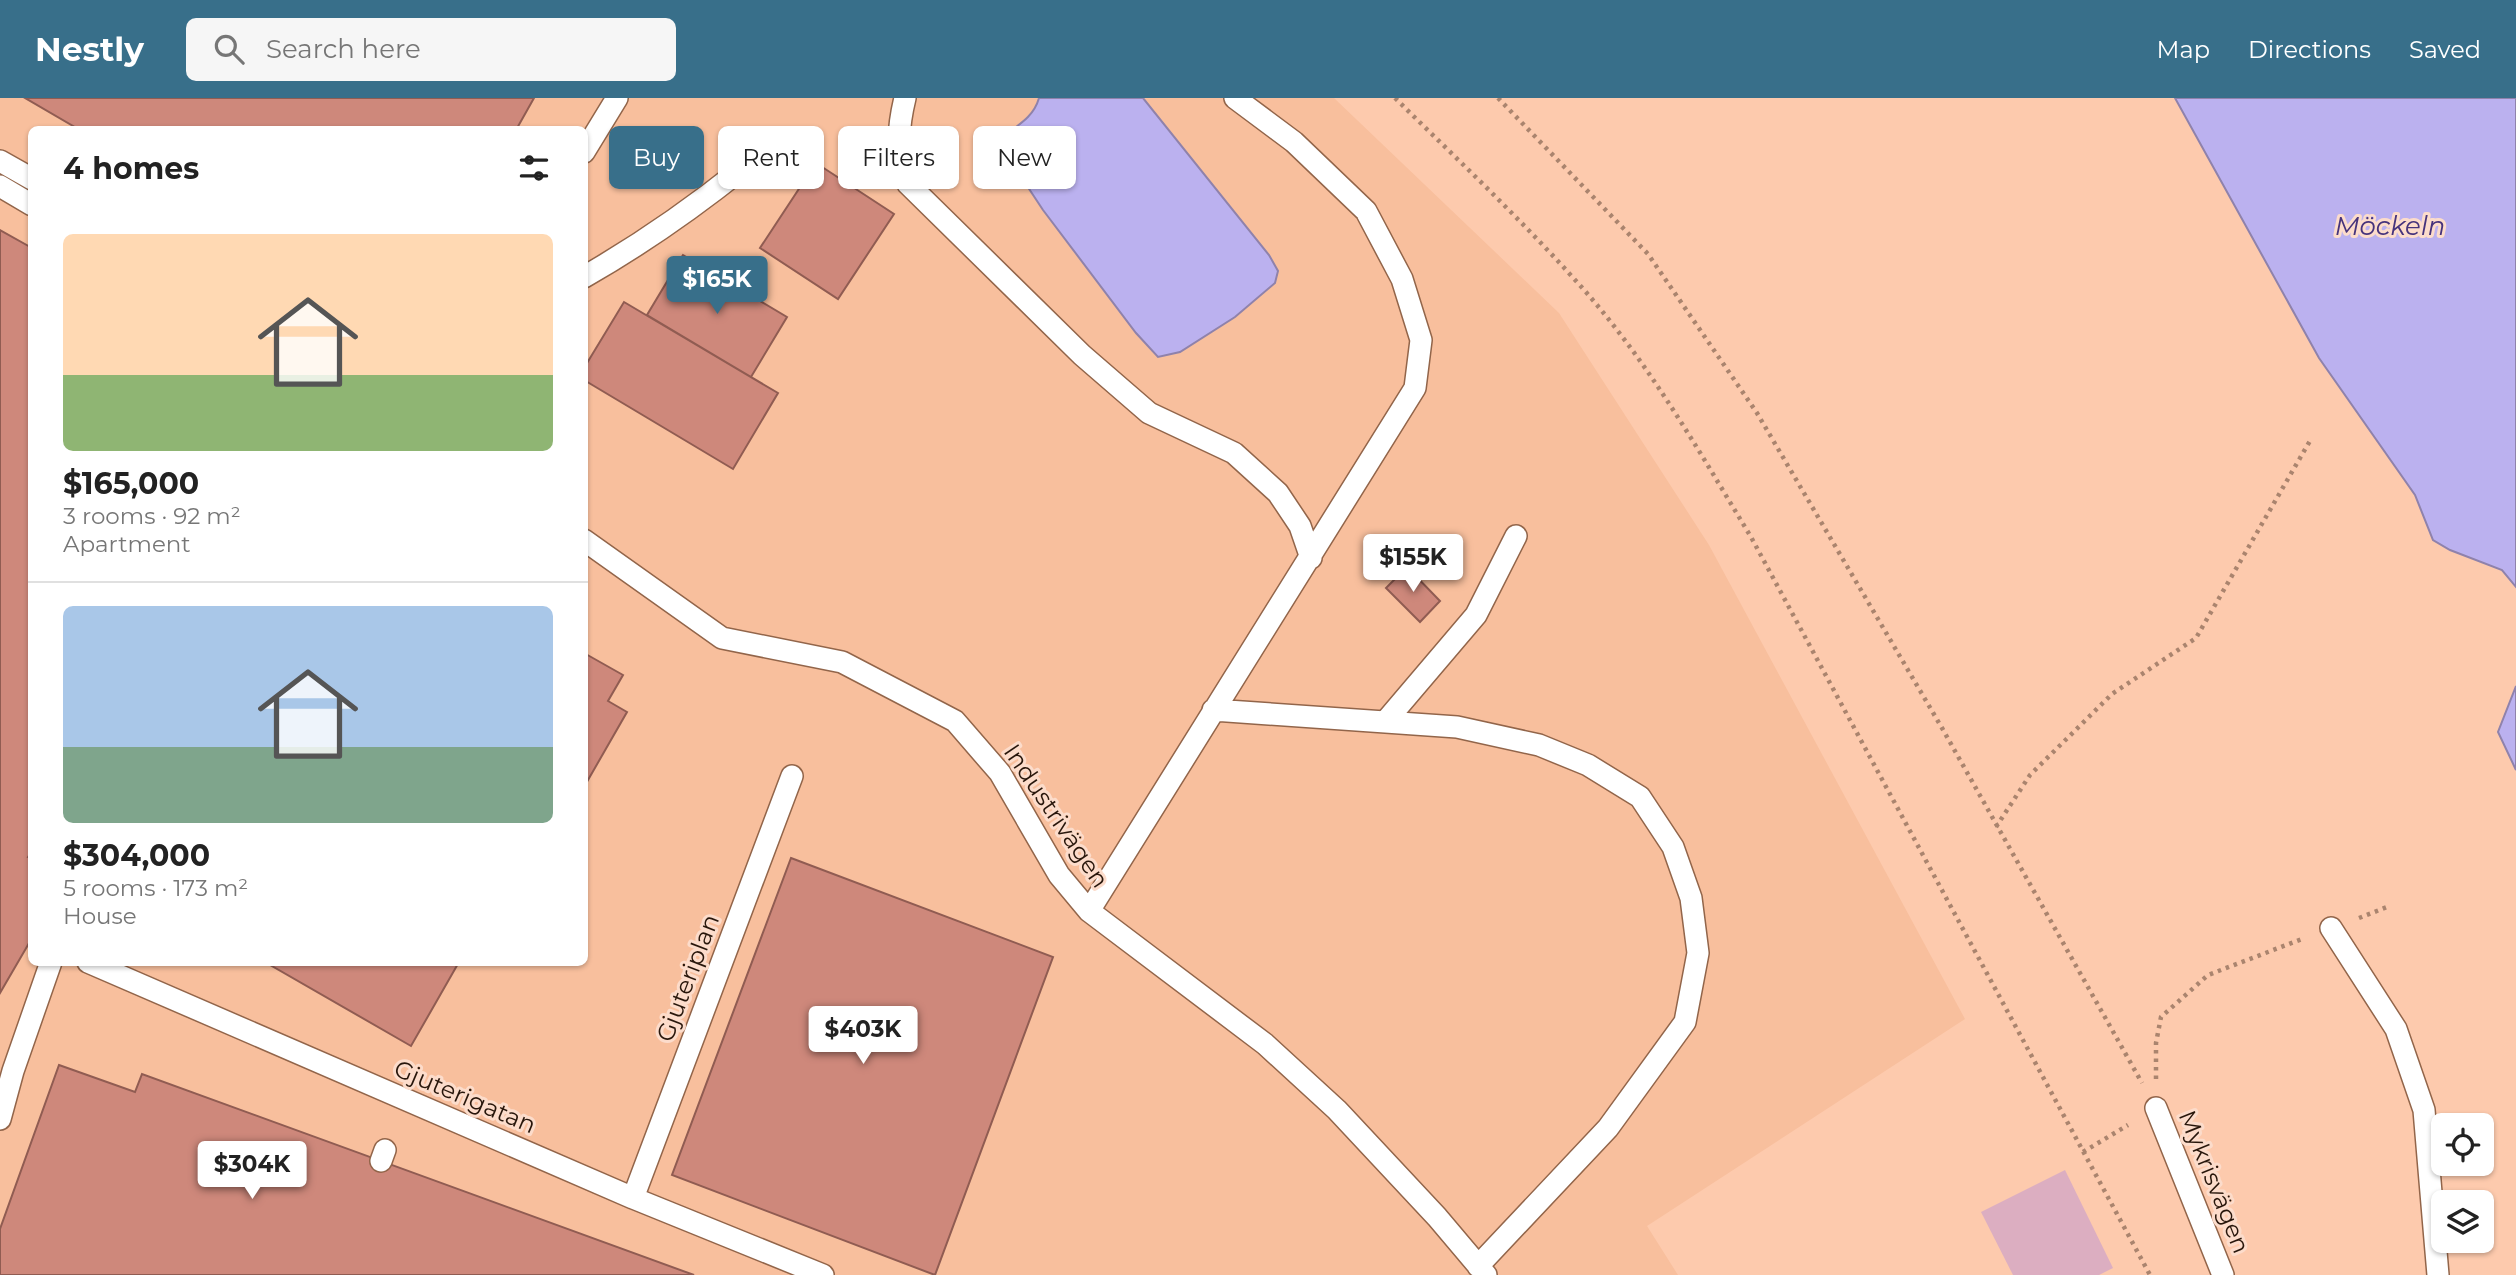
<!DOCTYPE html>
<html lang="en">
<head>
<meta charset="utf-8">
<style>
	:root { --surface:#fff; --page:#f6f6f6; --text:#222; --muted:#767676; --line:#e0e0e0; --accent:#386f8a }
	body { margin:0; font-family:Montserrat,sans-serif; background:var(--page); color:var(--text); height:100vh; display:flex; flex-direction:column; font-size:26px; white-space:nowrap }
	* { box-sizing:border-box; margin:0 }
	p { font-size:23px; color:var(--muted) }
	.icon { flex:none; width:38px; height:38px; fill:none; stroke:currentColor; stroke-width:2; stroke-linecap:round; stroke-linejoin:round }
	.map { position:relative; flex:1; overflow:hidden }
	.details { position:absolute; left:28px; top:28px; width:560px; height:840px; display:flex; flex-direction:column; background:var(--surface); border-radius:10px; box-shadow:0 2px 5px #0004 }
	.details>* { flex:none }
	.hud { position:absolute; left:609px; top:28px; width:665px; height:63px; display:flex; gap:14px }
	.tools { position:absolute; left:2431px; top:1015px; display:grid; gap:14px }
	.tools a { display:grid; place-items:center; width:63px; height:63px; border-radius:10px; background:var(--surface); box-shadow:0 2px 5px #0004; font-size:35px }
	.price { position:absolute; translate:-50% -60px; padding:0 16px; border-radius:7px; background:#fff; color:#222; font-size:23px; line-height:46px; filter:drop-shadow(0 2px 4px #0008) }
	.price::after { content:''; position:absolute; left:50%; top:42px; width:21px; height:16px; margin-left:-10px; background:inherit; clip-path:polygon(0 0,100% 0,50% 100%) }
	.price.on { background:var(--accent); color:#fff }
	ul { padding:0; list-style:none }
	li { display:grid; align-content:center; gap:14px; height:371px; padding:0 35px }
	li+li { border-top:2px solid var(--line) }
	li span { display:grid; place-items:center; height:217px; border-radius:10px; color:#555 }
	li>.icon { margin-inline-start:auto }
	span .icon { width:126px; height:126px; fill:#fffc; stroke-width:1 }
	li b { font-size:30px }
	h2 { display:flex; justify-content:space-between; align-items:center; height:84px; padding:0 35px; font-size:30px }
	.tag { padding:0 24px; border-radius:10px; background:var(--surface); box-shadow:0 2px 5px #0004; font-size:24px; line-height:63px }
	.tag.on { background:var(--accent); color:#fff }
	header { display:flex; align-items:center; gap:42px; box-sizing:border-box; height:98px; padding:0 35px; background:var(--accent); color:#fff }
	header strong { font-size:33px }
	nav { display:flex; gap:38px; margin-inline-start:auto; font-size:24px }
	.search { width:490px; height:63px; background:var(--page); display:flex; align-items:center; gap:18px; box-sizing:border-box; padding:0 24px; border-radius:10px; color:var(--muted); font-size:26px }
	.map>svg:first-child { display:block }
</style>
</head>
<body>
<header>
<strong>Nestly</strong>
<div class="search"><svg class="icon" aria-label="search" viewBox="0 0 24 24"><circle cx="10" cy="10" r="6"/><path d="M15 15l6 6"/></svg>Search here</div>
<nav><a>Map</a><a>Directions</a><a>Saved</a></nav>
</header>
<div class="map">
<svg width="2516" height="1177" viewBox="0 0 2516 1177">
	<rect width="100%" height="100%" fill="#fdcaad"/>
	<path fill="#f8bf9d" fill-rule="evenodd" d="M 0,0 L 1334,0 L 1559,215 L 1709,447 L 1965,921 L 1647,1128 L 1678,1177 L 0,1177 ZM 32,32 L 584,32 L 584,864 L 32,864 Z"/>
	<path fill="#dcaec1" d="M 2065,1072 L 2113,1170 L 2099,1177 L 2013,1177 L 1981,1114 Z"/>
	<path fill="#bbb1ef" stroke="#8f82ab" stroke-width="2" d="M 1039,0 L 1143,0 L 1269,157 L 1278,173 L 1275,185 L 1235,219 L 1180,254 L 1158,259 L 1136,235 L 1043,112 L 1006,56 L 1005,37 C 1020,26 1034,18 1039,0 Z
		M 2175,0 L 2516,0 L 2516,489 L 2502,472 L 2450,452 L 2433,442 L 2415,397 L 2319,260 Z
		M 2516,588 L 2516,672 L 2498,634 Z"/>
	<path fill="#ce887b" stroke="#905c52" stroke-width="2" d="M 25,0 L 534,0 L 516,32 L 80,32 Z
		M 816,65 L 894,116 L 838,201 L 760,150 Z
		M 0,132 L 32,150 L 32,753 L 28,759 L 32,761 L 32,840 L 0,895 Z
		M 683,157 L 787,219 L 751,279 L 647,217 Z
		M 624,204 L 778,295 L 733,371 L 584,282 L 584,270 Z
		M 1407,469 L 1440,503 L 1420,524 L 1386,490 Z
		M 584,555 L 623,577 L 608,603 L 627,614 L 584,689 Z
		M 791,760 L 1053,859 L 935,1177 L 672,1077 Z
		M 265,864 L 459,864 L 411,948 Z
		M 59,967 L 135,994 L 142,976 L 694,1177 L 0,1177 L 0,1131 Z"/>
	<g fill="none" stroke-linecap="round" stroke-linejoin="round">
		<g stroke="#92654a" stroke-width="24">
			<path id="lane" d="M 905,0 C 897,33 897,54 908,86 L 1082,257 L 1149,315 L 1234,355 L 1278,395 L 1300,428 L 1311,460
				M 584,54 L 617,0
				M 0,63 L 32,81
				M 0,88 L 32,107
				M 584,179 C 640,147 693,110 743,70
				M 584,442 L 722,540 L 842,564 L 955,623 L 1000,675 L 1059,777 L 1089,813 L 1265,946 L 1337,1012 L 1437,1119 L 1486,1177
				M 1213,612 L 1457,629 L 1539,647 L 1588,667 L 1640,699 L 1673,749 L 1691,800 L 1698,855 L 1685,924 L 1608,1030 L 1478,1168
				M 1385,624 L 1476,517 L 1516,438
				M 1089,813 L 1415,290 L 1421,242 L 1402,181 L 1366,113 L 1294,44 L 1235,0
				M 2331,830 L 2396,931 L 2424,1012 L 2438,1177
				M 88,864 L 633,1100 L 823,1177
				M 2156,1010 L 2223,1177
				M 0,1021 L 13,973 L 51,864
				M 381,1063 L 385,1052
				M 633,1100 L 792,678"/>
		</g>
		<path stroke="#aa846e" stroke-width="4.5" stroke-dasharray="3.5 5" stroke-linecap="butt" d="M 1395,0 C 1459,63 1525,125 1585,193 C 1651,268 1700,355 1751,439 L 2150,1177
			M 1498,0 L 1648,156 L 1757,315 L 1942,630 L 2142,985
			M 1996,729 L 2030,677 L 2112,596 L 2196,540 L 2311,341
			M 2359,820 L 2387,809
			M 2156,981 L 2156,945 L 2161,919 L 2208,877 L 2302,841
			M 2083,1054 L 2128,1027"/>
		<use href="#lane" stroke="#fff" stroke-width="21"/>
	</g>
	<g text-anchor="middle" stroke-width="6" stroke-linejoin="round" paint-order="stroke">
		<g font-size="24" fill="#28160b" stroke="#fcdccb">
			<text transform="translate(1056 718) rotate(56)" y="8">Industrivägen</text>
			<text transform="translate(688 880) rotate(-69)" y="8">Gjuteriplan</text>
			<text transform="translate(465 999) rotate(23)" y="8">Gjuterigatan</text>
			<text transform="translate(2214 1084) rotate(68)" y="8">Mykrisvägen</text>
		</g>
		<g font-size="26" font-style="italic" fill="#46337c" stroke="#fcdccb">
			<text x="2390" y="137">Möckeln</text>
		</g>
	</g>
</svg>
<div class="tools">
<a><svg class="icon" aria-label="locate" viewBox="0 0 24 24"><circle cx="12" cy="12" r="6"/><path d="M12 2v4M12 18v4M2 12h4M18 12h4"/></svg></a>
<a><svg class="icon" aria-label="layers" viewBox="0 0 24 24"><path d="M12 4l9 5-9 5-9-5zM3 14l9 5 9-5"/></svg></a>
</div>
<b class="price on" style="left:717px;top:218px">$165K</b>
<b class="price" style="left:1413px;top:496px">$155K</b>
<b class="price" style="left:863px;top:968px">$403K</b>
<b class="price" style="left:252px;top:1103px">$304K</b>
<div class="hud">
<a class="tag on">Buy</a>
<a class="tag">Rent</a>
<a class="tag">Filters</a>
<a class="tag">New</a>
</div>
<section class="details">
<h2>4 homes<svg class="icon" aria-label="filters" viewBox="0 0 24 24"><path d="M4 7h16M4 17h16"/><circle cx="9" cy="7" r="2"/><circle cx="15" cy="17" r="2"/></svg></h2>
<ul>
<li><span style="background:linear-gradient(#ffd9b3 65%,#8fb573 0)"><svg class="icon" aria-label="home" viewBox="0 0 24 24"><path d="M3 11l9-7 9 7M6 9v11h12V9"/></svg></span><div><b>$165,000</b><p>3 rooms · 92 m²</p><p>Apartment</p></div></li>
<li><span style="background:linear-gradient(#a9c7e8 65%,#7fa58c 0)"><svg class="icon" aria-label="home" viewBox="0 0 24 24"><path d="M3 11l9-7 9 7M6 9v11h12V9"/></svg></span><div><b>$304,000</b><p>5 rooms · 173 m²</p><p>House</p></div></li>
</ul>
</section>
</div>
</body>
</html>
